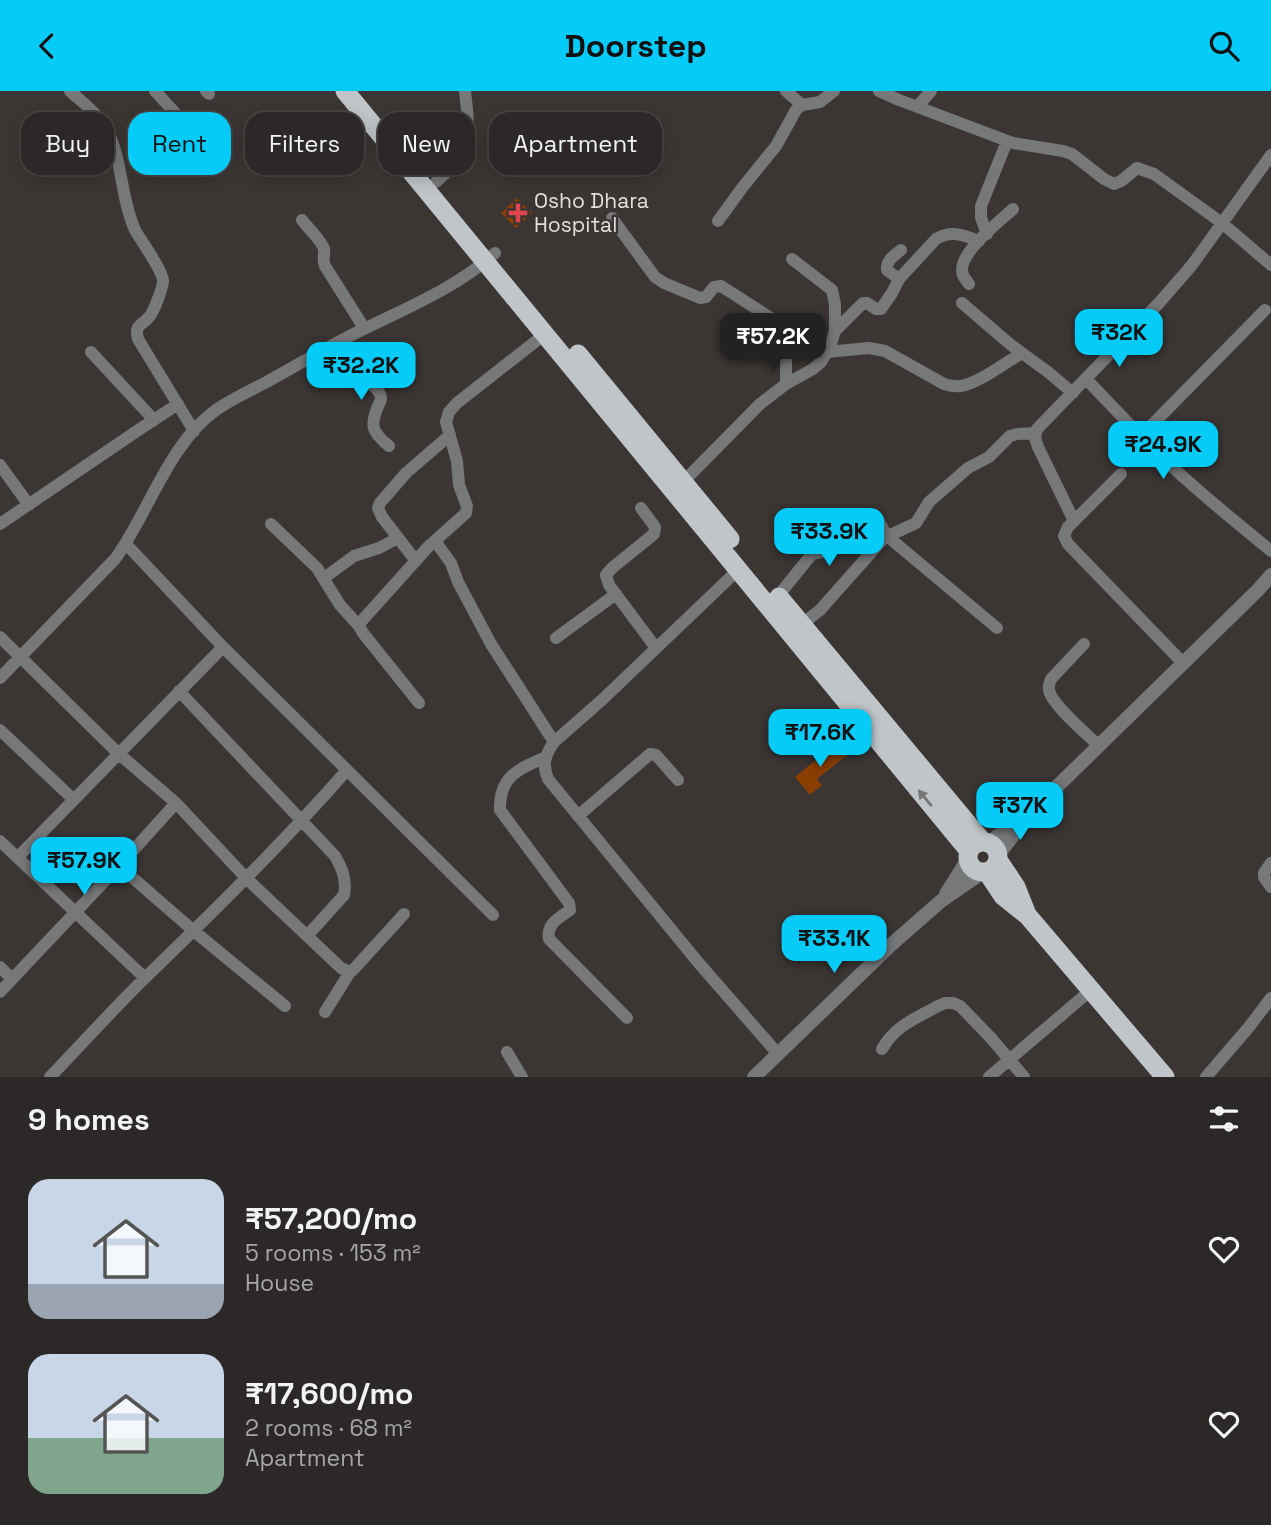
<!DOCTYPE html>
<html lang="en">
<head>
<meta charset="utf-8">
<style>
	:root { --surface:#2c2827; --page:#383433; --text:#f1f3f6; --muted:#a6a6a7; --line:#484444; --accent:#05cbf9 }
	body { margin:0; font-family:"Space Grotesk",sans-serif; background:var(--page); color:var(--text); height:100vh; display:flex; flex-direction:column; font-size:26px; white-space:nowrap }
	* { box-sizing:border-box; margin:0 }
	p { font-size:23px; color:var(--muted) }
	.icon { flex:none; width:38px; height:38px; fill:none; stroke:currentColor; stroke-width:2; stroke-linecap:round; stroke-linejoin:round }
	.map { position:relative; height:986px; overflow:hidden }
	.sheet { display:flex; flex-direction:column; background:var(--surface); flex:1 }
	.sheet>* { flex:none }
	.hud { position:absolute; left:21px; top:21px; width:700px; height:63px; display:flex; gap:14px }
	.price { position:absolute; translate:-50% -60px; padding:0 16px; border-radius:14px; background:var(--accent); color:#111; font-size:23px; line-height:46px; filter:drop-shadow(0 2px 4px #0008) }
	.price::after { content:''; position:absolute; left:50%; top:42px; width:21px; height:16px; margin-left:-10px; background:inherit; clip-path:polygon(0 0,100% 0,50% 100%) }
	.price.selected { background:#222; color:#fff }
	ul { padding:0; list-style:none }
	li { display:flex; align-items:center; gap:21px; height:175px; padding:0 28px }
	li span { display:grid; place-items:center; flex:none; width:196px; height:140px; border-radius:21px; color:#555 }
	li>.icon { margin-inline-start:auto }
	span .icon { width:84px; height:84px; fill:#fffc; stroke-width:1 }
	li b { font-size:30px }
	h2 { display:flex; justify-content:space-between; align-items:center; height:84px; padding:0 28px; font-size:30px }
	.chip { padding:0 24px; border-radius:21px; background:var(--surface); box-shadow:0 4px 18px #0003,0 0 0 2px var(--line); font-size:24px; line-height:63px }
	.chip.selected { background:var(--accent); color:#111 }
	header { display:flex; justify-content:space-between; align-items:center; height:91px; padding:0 28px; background:var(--accent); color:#111; font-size:32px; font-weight:700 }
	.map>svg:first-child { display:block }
</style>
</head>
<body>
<header><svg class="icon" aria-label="back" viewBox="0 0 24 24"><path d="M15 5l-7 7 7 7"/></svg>Doorstep<svg class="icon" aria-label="search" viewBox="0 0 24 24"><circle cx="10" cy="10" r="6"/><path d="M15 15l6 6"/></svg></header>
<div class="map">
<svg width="1271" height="986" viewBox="0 0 1271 986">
	<rect width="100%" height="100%" fill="#3b3634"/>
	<path fill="#8a3f00" d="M 517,107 L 532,122 L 516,137 L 501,122 Z
		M 837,652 L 847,664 L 817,688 L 822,694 L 810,704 L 795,686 Z"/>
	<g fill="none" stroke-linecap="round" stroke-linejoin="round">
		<path stroke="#76787a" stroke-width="12" d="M 70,0 C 82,11 96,21 105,35 C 123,66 120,106 135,139 C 141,150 164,181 163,191 C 162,198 154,221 149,226 C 142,235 134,233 138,248 L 194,340
			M 155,0 L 177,24
			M 206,0 L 209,3
			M 786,0 L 802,14
			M 879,0 L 899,9 L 1013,52 L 1063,60 L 1072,63 L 1104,88 L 1114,93 L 1121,90 L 1137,77 L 1154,83 L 1222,132 L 1271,174
			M 917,16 L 931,0
			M 436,91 C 444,83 454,76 460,67 C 473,48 467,22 465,0
			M 612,127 L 655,186 L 664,192 L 700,207 L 706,206 L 714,196 L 721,195 L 777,231 L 783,238 L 786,245 L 786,293
			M 302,129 C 307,136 322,150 324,158 C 325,164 322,168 325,175 L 364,237
			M 718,130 L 742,97 L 776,55 L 796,19 L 802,14 L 820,11 L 834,0
			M 987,143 L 981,127 L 981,115 L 1007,50
			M 899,188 L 887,179 C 886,169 895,164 901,159
			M 969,193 C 967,190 964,187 963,184 C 955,164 1000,130 1013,118
			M 962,212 L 1011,254 L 1048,281 L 1073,302
			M 835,240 L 863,212 L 867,212 L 876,218 L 881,218 L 892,202 L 899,188 L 936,148 C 951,139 964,144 979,150
			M 341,250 C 347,261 353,273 360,284 C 366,291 376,294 380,303 C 382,308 381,309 379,313 C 369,335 372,341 389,355
			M 91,261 L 154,329
			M 827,261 L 869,257 L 885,260 L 944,293 C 950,295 955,296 961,295 C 979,292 1006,271 1022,262
			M 1086,288 C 1112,315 1138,343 1165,369 C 1198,401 1235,430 1271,460
			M 1140,346 L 1265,219
			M 0,374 L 29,414
			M 1121,383 L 1068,436 L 1064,445 L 1068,453 L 1183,572
			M 684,390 L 760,313 L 786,293 L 813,278 L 821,271 L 830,256 L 835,240 L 835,213 L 832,199 L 792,168
			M 641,417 L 655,436 L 654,443 L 612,477 L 606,484 L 609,494 L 656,557
			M 1074,430 L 1038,356 L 1035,347 L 1037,338 L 1159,212 L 1192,174 L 1271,64
			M 0,433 L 137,340 L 178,313
			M 271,433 L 317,477 L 340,514 L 359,535
			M 435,450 L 451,472 L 458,491 L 491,553 L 554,651
			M 126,453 L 223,556
			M 416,470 L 382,426 L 378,417 L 380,412 L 406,382 L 450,344
			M 739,478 L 603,608 L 554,651 C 545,664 542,673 548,688 L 697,870 L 778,963
			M 324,487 L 354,465 L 379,457 L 398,447
			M 778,505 L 812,463 L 827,460 L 855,436 L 869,430 L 878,429 L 887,445 L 997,537
			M 802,533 L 820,519 L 884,447 L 916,432 L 929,411 L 968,377 L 989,366 L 1010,345 L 1017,343 L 1036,342
			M 0,546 L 119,663 L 176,712 L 247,788 L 341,877 L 350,881 L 353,879 L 404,823
			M 556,547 L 616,503
			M 1084,553 L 1051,588 C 1050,592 1048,594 1049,599 C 1051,613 1088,644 1099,655
			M 0,587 L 115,468 C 148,423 169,352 216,319 C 233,307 254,298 272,288 C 303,271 334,252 366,237 C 411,215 457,196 495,162
			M 179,600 L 335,765 C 342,777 347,789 344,804 L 307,845
			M 419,612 L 363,542 L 359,535 L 359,533 L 428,456 L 466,422 L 467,415 L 459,394 L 457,370 L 446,331 L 449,321 L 457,312 L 545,243
			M 0,639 L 73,708
			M 544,667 C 518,678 499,686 500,719 L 569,812 L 570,819 C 559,827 546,833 549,848 L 627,927
			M 578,725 L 650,663 L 656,664 L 678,689
			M 0,750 L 145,887
			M 18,766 L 223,556 L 493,824
			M 1271,772 L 1264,782 L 1264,786 L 1271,796
			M 119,775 L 195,841 L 285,915
			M 0,876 L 12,888
			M 0,901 L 119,775 L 176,712
			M 325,921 L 350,881
			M 882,958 C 896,934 915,928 938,915 L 945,912 L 953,912 L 960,915 L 991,947 L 1024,986
			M 507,961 L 522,986
			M 50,986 C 82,953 113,918 146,886 C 215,819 283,752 347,679
			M 989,986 L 1091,899
			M 1206,986 L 1249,936 L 1271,907"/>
		<path stroke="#76787a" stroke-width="14" d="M 988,752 L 1031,721 L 1258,499 L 1271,484
			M 998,764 L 1022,733
			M 946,803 L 968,768
			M 754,986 L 893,852 L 941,810 L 983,781"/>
		<path stroke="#bfc5c8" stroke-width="19" d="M 345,0 L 969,760
			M 578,263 L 730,448
			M 779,506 L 983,751
			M968 766a15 15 0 1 1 30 0a15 15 0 1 1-30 0Z
			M 998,769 L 1016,796 L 1026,821
			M 987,781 L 1003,805 L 1028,825 L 1165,986"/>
	</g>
	<defs><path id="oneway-solid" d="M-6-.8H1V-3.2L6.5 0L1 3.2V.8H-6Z" transform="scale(1.75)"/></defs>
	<use fill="#767677" href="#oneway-solid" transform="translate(925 707) rotate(-130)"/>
	<path fill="#e0444e" stroke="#3b3634" stroke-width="2.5" d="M514.5 111.5h7v7h7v7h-7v7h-7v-7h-7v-7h7z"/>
	<g text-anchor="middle" stroke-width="5" stroke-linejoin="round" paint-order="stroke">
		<g font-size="21" fill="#e3dfde" stroke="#3b3634" text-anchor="start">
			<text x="534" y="117">Osho Dhara<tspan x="534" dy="24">Hospital</tspan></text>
		</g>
	</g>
</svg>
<b class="price" style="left:1119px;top:278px">₹32K</b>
<b class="price selected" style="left:773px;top:282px">₹57.2K</b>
<b class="price" style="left:361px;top:311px">₹32.2K</b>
<b class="price" style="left:1163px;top:390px">₹24.9K</b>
<b class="price" style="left:829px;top:477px">₹33.9K</b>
<b class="price" style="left:820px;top:678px">₹17.6K</b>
<b class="price" style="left:1020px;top:751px">₹37K</b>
<b class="price" style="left:84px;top:806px">₹57.9K</b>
<b class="price" style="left:834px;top:884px">₹33.1K</b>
<div class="hud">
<a class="chip">Buy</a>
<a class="chip selected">Rent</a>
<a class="chip">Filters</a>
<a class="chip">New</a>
<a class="chip">Apartment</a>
</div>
</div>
<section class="sheet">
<h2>9 homes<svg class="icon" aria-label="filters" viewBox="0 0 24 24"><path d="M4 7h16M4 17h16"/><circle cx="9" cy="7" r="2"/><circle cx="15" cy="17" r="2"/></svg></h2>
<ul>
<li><span style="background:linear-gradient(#c9d6e8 75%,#9aa5b1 0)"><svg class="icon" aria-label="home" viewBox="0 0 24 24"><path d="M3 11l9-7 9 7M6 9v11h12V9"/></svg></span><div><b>₹57,200/mo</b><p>5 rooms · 153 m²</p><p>House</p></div><svg class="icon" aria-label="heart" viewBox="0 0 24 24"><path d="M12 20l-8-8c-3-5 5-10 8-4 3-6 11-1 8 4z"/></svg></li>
<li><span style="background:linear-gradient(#c9d6e8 60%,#7fa58c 0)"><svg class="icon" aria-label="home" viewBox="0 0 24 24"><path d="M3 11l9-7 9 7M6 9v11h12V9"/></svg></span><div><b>₹17,600/mo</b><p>2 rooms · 68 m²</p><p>Apartment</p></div><svg class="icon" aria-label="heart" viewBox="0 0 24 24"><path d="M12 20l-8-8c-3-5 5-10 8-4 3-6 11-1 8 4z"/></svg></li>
</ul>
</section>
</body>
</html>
